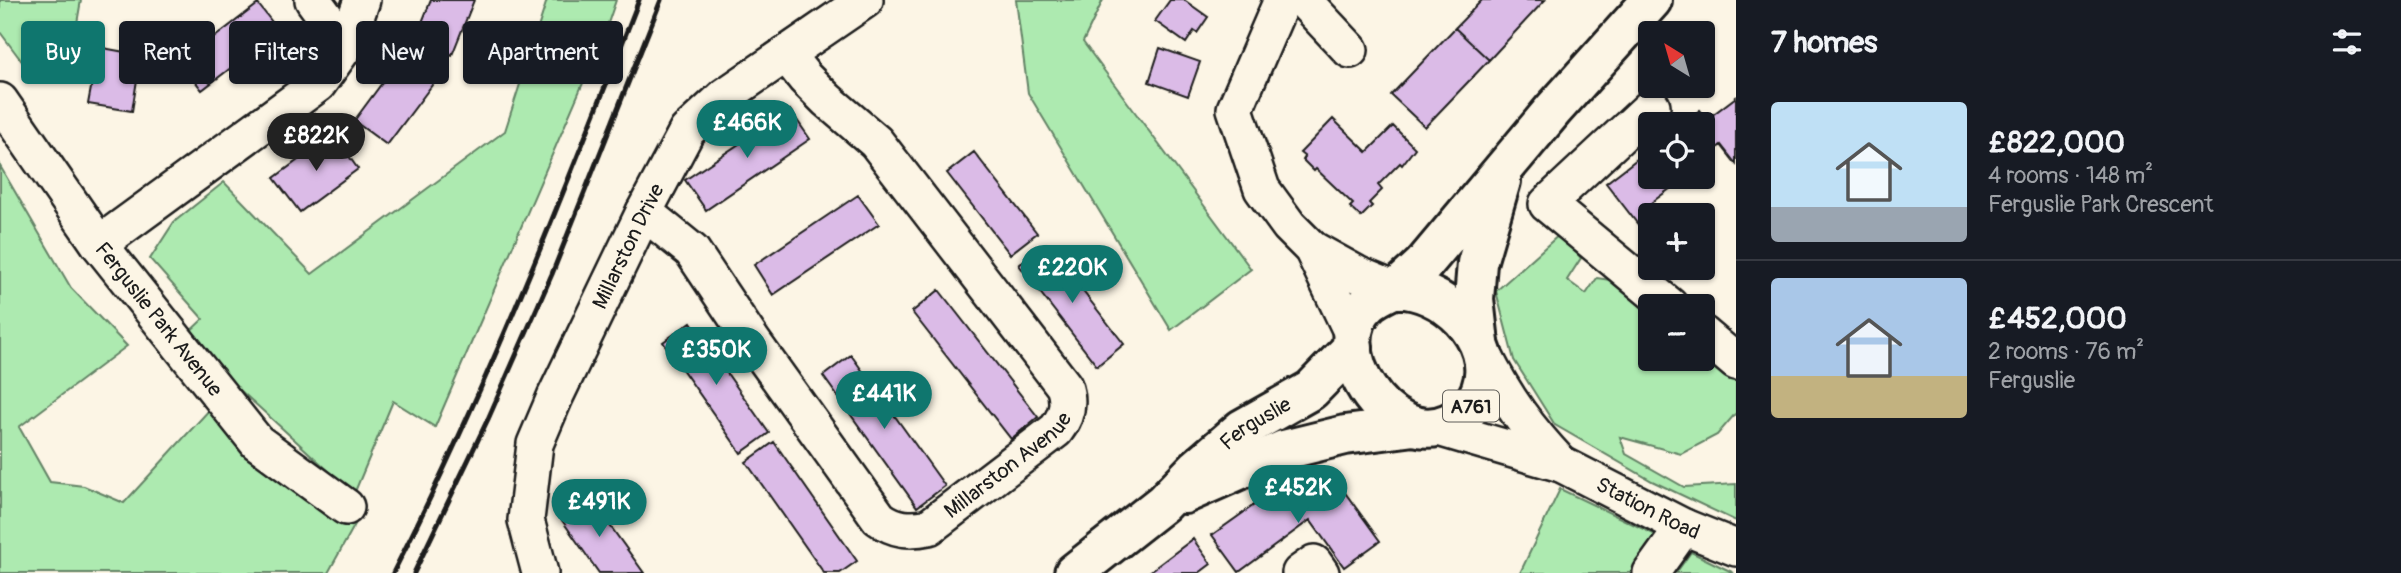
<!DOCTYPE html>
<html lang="en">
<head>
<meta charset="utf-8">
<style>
	:root { --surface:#171b24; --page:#242831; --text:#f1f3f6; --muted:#9ea1a6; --line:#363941; --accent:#0f766e }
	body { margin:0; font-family:Pangolin,sans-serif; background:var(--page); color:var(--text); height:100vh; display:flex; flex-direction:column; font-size:26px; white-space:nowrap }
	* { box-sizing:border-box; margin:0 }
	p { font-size:23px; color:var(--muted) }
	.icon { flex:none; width:38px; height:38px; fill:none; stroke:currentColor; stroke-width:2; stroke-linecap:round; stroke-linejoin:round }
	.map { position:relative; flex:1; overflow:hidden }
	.details { display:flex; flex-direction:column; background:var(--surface); width:665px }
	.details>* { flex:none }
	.top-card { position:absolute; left:21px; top:21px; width:665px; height:63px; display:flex; gap:14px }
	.needle { width:46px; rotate:323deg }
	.fabs { position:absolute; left:1638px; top:21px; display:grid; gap:14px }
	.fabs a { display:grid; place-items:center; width:77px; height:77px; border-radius:7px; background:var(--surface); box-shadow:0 2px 5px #0004; font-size:35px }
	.price { position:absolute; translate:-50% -60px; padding:0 16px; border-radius:24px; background:var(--accent); color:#fff; font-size:23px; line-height:46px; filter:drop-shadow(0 2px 4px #0008) }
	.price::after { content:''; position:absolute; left:50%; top:42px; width:21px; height:16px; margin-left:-10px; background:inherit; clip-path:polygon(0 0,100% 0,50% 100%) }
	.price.active { background:#222; color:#fff }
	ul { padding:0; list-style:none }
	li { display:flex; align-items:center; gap:21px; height:175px; padding:0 35px }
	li+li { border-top:2px solid var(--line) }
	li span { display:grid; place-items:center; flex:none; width:196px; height:140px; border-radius:7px; color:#555 }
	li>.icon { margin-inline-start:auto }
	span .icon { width:84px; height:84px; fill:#fffc; stroke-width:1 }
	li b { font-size:30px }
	h2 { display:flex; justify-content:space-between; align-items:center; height:84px; padding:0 35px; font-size:30px }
	.chip { padding:0 24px; border-radius:7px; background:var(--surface); box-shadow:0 2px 5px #0004; font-size:24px; line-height:63px }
	.chip.active { background:var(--accent); color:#fff }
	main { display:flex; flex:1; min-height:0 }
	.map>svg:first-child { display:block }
</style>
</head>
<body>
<main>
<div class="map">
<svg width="1736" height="573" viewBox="0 0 1736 573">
	<rect width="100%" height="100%" fill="#fcf5e5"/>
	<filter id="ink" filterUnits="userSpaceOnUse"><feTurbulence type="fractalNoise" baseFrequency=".0143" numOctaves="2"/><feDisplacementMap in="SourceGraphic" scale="14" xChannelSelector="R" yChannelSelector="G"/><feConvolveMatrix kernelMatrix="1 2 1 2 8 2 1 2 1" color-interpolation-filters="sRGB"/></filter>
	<g filter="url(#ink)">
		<path fill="#adeab0" stroke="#648366" stroke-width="2" d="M 0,0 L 81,0 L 74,41 L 29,71 L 0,32 Z
			M 547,0 L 616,0 L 605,32 L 435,427 L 393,401 L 354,494 L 183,338 L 203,319 L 150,259 L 174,222 L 224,182 L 312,274 L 505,131 Z
			M 1016,0 L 1103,0 L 1083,42 L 1251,269 L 1171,330 L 1028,93 Z
			M 0,166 L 71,288 L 127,346 L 19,427 L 50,482 L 84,486 L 124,503 L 221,397 L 257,442 L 358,519 L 328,573 L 0,573 Z
			M 1560,234 L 1581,258 L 1567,280 L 1586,294 L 1597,278 L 1624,282 L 1650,306 L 1650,359 L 1703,359 L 1703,349 L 1736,377 L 1736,413 L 1717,435 L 1681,454 L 1620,437 L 1626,454 L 1684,487 L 1736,484 L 1736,521 L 1652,481 L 1555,425 L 1514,360 L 1496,291 Z
			M 1560,489 L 1658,536 L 1630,573 L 1520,573 Z
			M 1691,552 L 1734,573 L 1676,573 Z"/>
		<path fill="#dbbbe7" stroke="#1c1c1c" stroke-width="2" d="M 431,0 L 474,0 L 452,55 L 415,40 Z
			M 1170,0 L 1184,0 L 1208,17 L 1197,33 L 1194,31 L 1186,43 L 1155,21 Z
			M 1482,0 L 1545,0 L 1489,60 L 1455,28 Z
			M 258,4 L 279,31 L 202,90 L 181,63 Z
			M 1455,28 L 1489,60 L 1425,127 L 1391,95 Z
			M 103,48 L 141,55 L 132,111 L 88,104 L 94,72 L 99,72 Z
			M 1160,48 L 1200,62 L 1188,96 L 1149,82 Z
			M 405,52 L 438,77 L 387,145 L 354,121 Z
			M 1736,97 L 1736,164 L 1721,145 L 1703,159 L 1703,124 L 1682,124 L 1700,110 L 1707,119 Z
			M 790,110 L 810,139 L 706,210 L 685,180 Z
			M 1333,119 L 1367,152 L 1393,126 L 1415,148 L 1402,165 L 1400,163 L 1378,185 L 1382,190 L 1369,203 L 1372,206 L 1361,217 L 1350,207 L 1353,204 L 1316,169 L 1314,171 L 1303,160 L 1305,157 L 1300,153 Z
			M 333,134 L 358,169 L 300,212 L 274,178 Z
			M 1650,149 L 1650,177 L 1669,177 L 1675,185 L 1651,203 L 1660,215 L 1650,215 L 1650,240 L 1606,183 Z
			M 974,152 L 1037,233 L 1010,254 L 947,173 Z
			M 858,195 L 879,224 L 773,295 L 754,265 Z
			M 1046,244 L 1124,344 L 1097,366 L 1019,265 Z
			M 939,290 L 1038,417 L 1011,439 L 912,312 Z
			M 691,322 L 769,433 L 741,453 L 663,342 Z
			M 851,355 L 945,486 L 917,507 L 823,376 Z
			M 774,442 L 857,561 L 840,573 L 824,573 L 746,462 Z
			M 1333,476 L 1380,541 L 1344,567 L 1310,520 L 1239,572 L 1212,535 L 1278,488 L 1291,506 Z
			M 588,495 L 644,573 L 599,573 L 559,516 Z
			M 1193,539 L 1211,564 L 1199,573 L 1148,573 Z"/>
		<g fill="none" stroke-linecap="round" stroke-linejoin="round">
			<g stroke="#1c1c1c" stroke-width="40">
				<g id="minor">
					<path d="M 313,0 L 346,45"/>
					<path d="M 1282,0 L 1235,109 L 1262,189 L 1289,226 L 1312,249 L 1352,333"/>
					<path d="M 1303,0 L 1350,50"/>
					<path id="s1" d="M 0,101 L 99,244 L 257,442 L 346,507"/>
					<path d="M 1652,106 L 1547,204 L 1670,306"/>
					<path id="s2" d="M 644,212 L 692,251 L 753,342 L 879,518 C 895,530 910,531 929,527 L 1056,430 C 1067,416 1070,403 1064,386 L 876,142 L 827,100 L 805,78 L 786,54"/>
					<path d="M 99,244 L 318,84 L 346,45 L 362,0"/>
					<path d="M 1312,249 L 1359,275 L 1393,289"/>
					<path d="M 1703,334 L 1736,362"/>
					<path d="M 1484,355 C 1506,399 1528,429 1561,464"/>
					<path id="s3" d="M 1435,427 L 1561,464 L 1684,527 L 1736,548"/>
					<path id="s4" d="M 540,573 L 526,520 L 535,444 L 555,397 L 644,212 L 687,131 L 725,96 L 865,0"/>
					<path d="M 1300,573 L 1314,563 L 1321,573"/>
					<path d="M 1651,573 L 1684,527"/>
				</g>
			</g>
			<g stroke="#1c1c1c" stroke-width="44">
				<g id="major">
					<path d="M 1393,289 C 1442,285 1499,340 1481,389 C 1476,404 1463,417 1449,423 C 1388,451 1319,345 1370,302 C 1376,297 1385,293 1393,289 Z"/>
					<path d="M 1397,289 L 1423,265 L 1553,110 L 1652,0"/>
					<path d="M 1479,343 L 1474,299 L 1477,263 L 1501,181"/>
					<path d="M 1184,494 L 1284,450 L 1345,435 L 1414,426"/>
					<path id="s5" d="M 1074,573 L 1163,503 L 1197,468 L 1242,429 L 1311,390 L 1353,347"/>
				</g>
			</g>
			<use href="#minor" stroke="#fcf5e5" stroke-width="35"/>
			<use href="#major" stroke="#fcf5e5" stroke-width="38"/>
			<path stroke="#1c1c1c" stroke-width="5" d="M 393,573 C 487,388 564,193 639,0
				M 414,573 L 488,419 L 552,274 L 661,0"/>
		</g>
	</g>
	<g text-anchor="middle" stroke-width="7" stroke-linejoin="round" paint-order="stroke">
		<rect fill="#fcf5e5" stroke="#5f5d58" stroke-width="2" x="1443" y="390.5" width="56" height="31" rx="5"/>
		<g font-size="19" font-weight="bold" fill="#1c1c1c">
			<text x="1471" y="413">A761</text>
		</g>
		<g font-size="21" fill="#1c1c1c" stroke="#fcf5e5">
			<text dy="7" stroke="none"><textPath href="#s4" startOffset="350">Millarston Drive</textPath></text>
			<text dy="7" stroke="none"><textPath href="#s1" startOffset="270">Ferguslie Park Avenue</textPath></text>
			<text dy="7" stroke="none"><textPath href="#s5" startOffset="236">Ferguslie</textPath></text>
			<text dy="7" stroke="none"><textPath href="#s2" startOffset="541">Millarston Avenue</textPath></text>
			<text dy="7" stroke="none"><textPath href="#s3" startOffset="229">Station Road</textPath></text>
		</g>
	</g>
</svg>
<div class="fabs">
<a><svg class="needle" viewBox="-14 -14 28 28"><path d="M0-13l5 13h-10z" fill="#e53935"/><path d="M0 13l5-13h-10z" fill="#9ea1a6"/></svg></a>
<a><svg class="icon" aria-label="locate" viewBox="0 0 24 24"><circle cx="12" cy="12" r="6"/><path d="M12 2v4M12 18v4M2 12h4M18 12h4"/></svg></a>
<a>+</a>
<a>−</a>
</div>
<b class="price" style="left:747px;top:160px">£466K</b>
<b class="price active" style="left:316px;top:173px">£822K</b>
<b class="price" style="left:1072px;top:305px">£220K</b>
<b class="price" style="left:716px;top:387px">£350K</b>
<b class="price" style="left:884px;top:431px">£441K</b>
<b class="price" style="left:1298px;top:525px">£452K</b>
<b class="price" style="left:599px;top:539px">£491K</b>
<div class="top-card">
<a class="chip active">Buy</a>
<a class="chip">Rent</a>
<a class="chip">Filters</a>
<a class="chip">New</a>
<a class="chip">Apartment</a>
</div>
</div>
<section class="details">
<h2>7 homes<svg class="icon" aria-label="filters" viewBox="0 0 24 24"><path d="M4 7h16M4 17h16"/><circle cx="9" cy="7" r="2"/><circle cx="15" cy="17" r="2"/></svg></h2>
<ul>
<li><span style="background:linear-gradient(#bfe0f5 75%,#9aa5b1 0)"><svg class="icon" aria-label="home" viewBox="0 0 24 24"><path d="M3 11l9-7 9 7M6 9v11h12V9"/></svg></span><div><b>£822,000</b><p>4 rooms · 148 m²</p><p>Ferguslie Park Crescent</p></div></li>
<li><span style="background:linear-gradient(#a9c7e8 70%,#c2b280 0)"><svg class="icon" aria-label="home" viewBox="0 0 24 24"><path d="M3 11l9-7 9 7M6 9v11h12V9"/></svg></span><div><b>£452,000</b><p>2 rooms · 76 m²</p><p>Ferguslie</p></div></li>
</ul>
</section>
</main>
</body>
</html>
